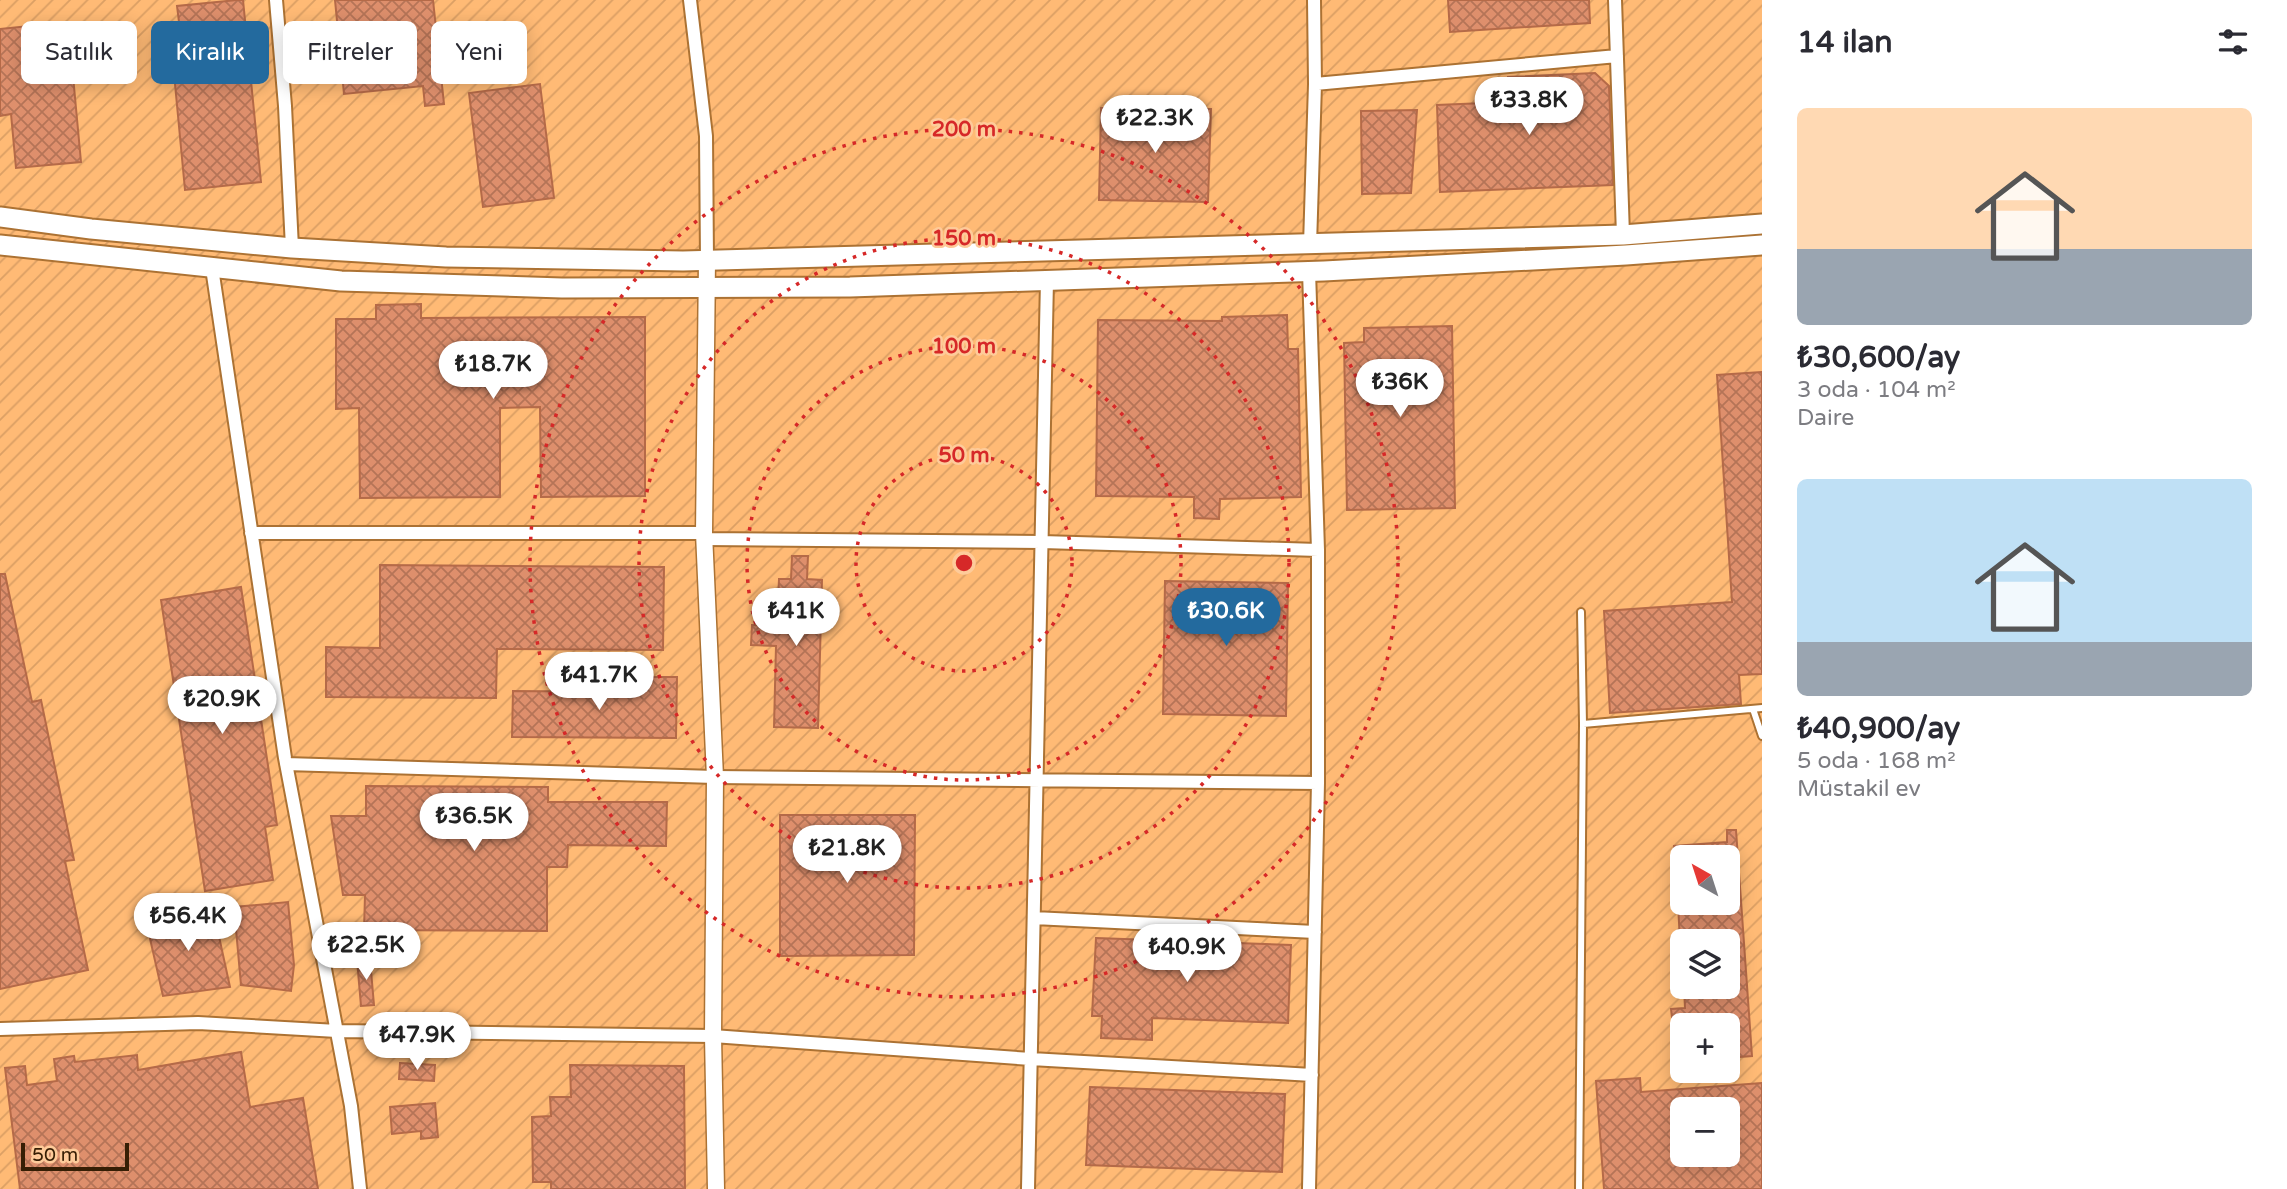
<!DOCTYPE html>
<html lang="tr">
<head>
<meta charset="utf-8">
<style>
	:root { --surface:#fff; --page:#f2f2f3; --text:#2b2b33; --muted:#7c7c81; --accent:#236a9e }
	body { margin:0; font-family:"Varela Round",sans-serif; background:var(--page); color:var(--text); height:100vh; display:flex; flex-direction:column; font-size:26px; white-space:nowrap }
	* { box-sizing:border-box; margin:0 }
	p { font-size:23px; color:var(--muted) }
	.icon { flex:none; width:38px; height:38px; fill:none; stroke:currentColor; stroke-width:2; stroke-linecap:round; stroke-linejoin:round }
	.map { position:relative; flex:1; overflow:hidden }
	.side { display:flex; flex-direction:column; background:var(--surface); width:525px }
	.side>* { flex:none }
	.hud { position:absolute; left:21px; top:21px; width:665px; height:63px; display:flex; gap:14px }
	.needle { width:46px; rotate:321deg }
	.buttons { position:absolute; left:1670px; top:845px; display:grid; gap:14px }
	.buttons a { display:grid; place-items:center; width:70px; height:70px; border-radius:10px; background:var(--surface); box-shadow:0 4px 18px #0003; font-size:35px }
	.scale { position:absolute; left:21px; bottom:18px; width:108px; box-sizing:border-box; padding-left:7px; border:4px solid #361e04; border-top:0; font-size:19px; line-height:24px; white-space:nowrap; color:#361e04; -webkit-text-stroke:5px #fecb9a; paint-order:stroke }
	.price { position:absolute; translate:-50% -60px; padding:0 16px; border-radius:24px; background:#fff; color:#222; font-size:23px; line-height:46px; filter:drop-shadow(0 2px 4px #0008) }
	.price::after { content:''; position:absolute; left:50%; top:42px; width:21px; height:16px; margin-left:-10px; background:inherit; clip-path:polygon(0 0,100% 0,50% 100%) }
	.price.current { background:var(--accent); color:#fff }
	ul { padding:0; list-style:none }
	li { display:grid; align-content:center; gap:14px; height:371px; padding:0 35px }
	li span { display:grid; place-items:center; height:217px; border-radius:10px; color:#555 }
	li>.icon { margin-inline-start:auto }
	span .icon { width:126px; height:126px; fill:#fffc; stroke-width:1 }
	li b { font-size:30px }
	h2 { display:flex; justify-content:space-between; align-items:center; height:84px; padding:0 35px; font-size:30px }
	.pill { padding:0 24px; border-radius:10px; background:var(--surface); box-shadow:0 4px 18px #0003; font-size:24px; line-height:63px }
	.pill.current { background:var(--accent); color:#fff }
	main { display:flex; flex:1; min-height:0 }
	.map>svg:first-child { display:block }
</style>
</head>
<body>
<main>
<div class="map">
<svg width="1762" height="1189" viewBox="0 0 1762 1189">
	<defs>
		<pattern id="industrial-furrows" width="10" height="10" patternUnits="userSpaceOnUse" patternTransform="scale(1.75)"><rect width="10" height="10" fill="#ffba75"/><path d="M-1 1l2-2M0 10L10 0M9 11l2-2" fill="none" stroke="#db9f64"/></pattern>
		<pattern id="building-cross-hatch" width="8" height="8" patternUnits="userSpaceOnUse" patternTransform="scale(1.75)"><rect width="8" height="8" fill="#de8f6c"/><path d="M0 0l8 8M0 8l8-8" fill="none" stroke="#b57457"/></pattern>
	</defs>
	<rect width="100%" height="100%" fill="#fecb9a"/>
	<path fill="url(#industrial-furrows)" fill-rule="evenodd" d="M 0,0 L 1762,0 L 1762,1189 L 0,1189 ZM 1682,858 L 1727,858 L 1727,903 L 1682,903 ZM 1682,942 L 1727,942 L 1727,987 L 1682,987 ZM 1682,1026 L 1727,1026 L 1727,1071 L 1682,1071 ZM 1682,1110 L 1727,1110 L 1727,1155 L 1682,1155 Z"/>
	<path fill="url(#building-cross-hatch)" stroke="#b56a48" stroke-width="2" fill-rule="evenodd" d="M 237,0 L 243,0 L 261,182 L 185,190 L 170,31 L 180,30 L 177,6 Z
		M 335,0 L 433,0 L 444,104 L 425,106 L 423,86 L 344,94 Z
		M 1448,0 L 1589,0 L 1590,23 L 1450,32 Z
		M 68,22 L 81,162 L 16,168 L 11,114 L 0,116 L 0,29 Z
		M 1595,73 L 1609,86 L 1613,185 L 1440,192 L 1437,105 L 1509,102 L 1508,77 Z
		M 540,84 L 554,198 L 483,207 L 469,93 Z
		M 1101,108 L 1211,109 L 1208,202 L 1099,200 Z
		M 1417,110 L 1411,193 L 1362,194 L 1361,111 Z
		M 421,304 L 421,318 L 645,317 L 645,496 L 541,497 L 540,407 L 500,408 L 500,497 L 360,498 L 359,408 L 336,409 L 336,319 L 376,319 L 376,305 Z
		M 1287,315 L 1288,349 L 1298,349 L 1301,497 L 1220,499 L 1219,519 L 1194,518 L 1194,497 L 1096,496 L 1098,320 L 1222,321 L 1222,317 Z
		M 1452,326 L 1455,508 L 1347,510 L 1344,343 L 1364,342 L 1364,328 Z
		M 1762,372 L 1762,674 L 1739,675 L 1741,704 L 1610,713 L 1604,611 L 1732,602 L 1717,375 Z
		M 792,556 L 808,556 L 807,579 L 822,580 L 818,728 L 774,727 L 776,646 L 751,645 L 752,625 L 777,626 L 779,579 L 791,579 Z
		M 380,565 L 664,567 L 663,650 L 497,649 L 496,698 L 326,697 L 326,647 L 380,648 Z
		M 0,574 L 5,574 L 32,702 L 41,700 L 74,860 L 65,861 L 88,970 L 0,989 Z
		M 1165,581 L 1288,583 L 1286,716 L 1163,714 Z
		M 241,587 L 277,825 L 265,827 L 273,880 L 205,891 L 161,600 Z
		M 640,677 L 677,677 L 676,738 L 512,737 L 513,691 L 639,692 Z
		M 366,786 L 548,787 L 548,802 L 667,802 L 666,846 L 568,845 L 567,867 L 547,867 L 547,931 L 364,930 L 365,895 L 343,895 L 331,816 L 366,816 Z
		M 780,815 L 915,815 L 914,955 L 780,956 Z
		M 1727,830 L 1736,830 L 1752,1056 L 1727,1058 L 1727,1026 L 1673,1026 L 1671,1009 L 1685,1008 L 1684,987 L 1727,987 L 1727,942 L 1680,942 L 1678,903 L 1727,903 L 1727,858 L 1674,858 L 1674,846 L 1727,842 Z
		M 288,902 L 294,965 L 291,991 L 241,985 L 234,907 Z
		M 213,909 L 230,987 L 163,996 L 146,921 L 186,912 Z
		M 1096,938 L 1291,945 L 1288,1023 L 1152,1018 L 1152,1040 L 1101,1038 L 1102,1016 L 1092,1016 Z
		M 370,959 L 374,1005 L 361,1006 L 357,960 Z
		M 241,1052 L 250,1107 L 303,1098 L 318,1189 L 20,1189 L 5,1068 L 25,1066 L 27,1085 L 57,1081 L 54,1059 L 74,1056 L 75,1062 L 137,1055 L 138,1070 Z
		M 400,1063 L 435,1065 L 434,1081 L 399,1079 Z
		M 570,1065 L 684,1066 L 685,1189 L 551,1189 L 551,1182 L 533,1182 L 532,1117 L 551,1116 L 550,1097 L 571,1097 Z
		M 1640,1078 L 1641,1092 L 1762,1083 L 1762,1189 L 1604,1189 L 1596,1081 ZM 1682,1110 L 1727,1110 L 1727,1155 L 1682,1155 Z
		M 1090,1087 L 1285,1094 L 1282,1172 L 1086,1165 Z
		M 435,1103 L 438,1137 L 421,1139 L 421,1131 L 392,1134 L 390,1107 Z"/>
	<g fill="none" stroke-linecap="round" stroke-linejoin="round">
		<g stroke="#ac7233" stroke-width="10">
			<path id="service" d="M 1753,709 L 1762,736
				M 1583,724 L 1762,708
				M 1579,1189 L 1583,724 L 1581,612"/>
		</g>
		<g stroke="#ac7233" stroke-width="16">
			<path id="minor" d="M 276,0 L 285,106 L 292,248
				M 690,0 L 706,136 L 707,260
				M 1615,0 L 1623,235
				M 1315,84 L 1617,56
				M 1310,245 L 1315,84 L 1314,0
				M 212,268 L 285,758 L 351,1106 L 360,1189
				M 1309,271 L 1318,550 L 1318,783 L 1309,1189
				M 251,533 L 704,533
				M 704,539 L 1042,542 L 1318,550
				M 286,764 L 715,777 L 1318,783
				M 1034,918 L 1315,932
				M 0,1029 L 198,1023 L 337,1031 L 713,1036 L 1031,1059 L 1312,1075
				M 1028,1189 L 1047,280"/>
		</g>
		<g stroke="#ac7233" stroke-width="19">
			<path id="tertiary" d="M 707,260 L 704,533 L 715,777 L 713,1036 L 716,1189"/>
		</g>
		<g stroke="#ac7233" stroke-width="23">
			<path id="primary" d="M 0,217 L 91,229 L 292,248 L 446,257 L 683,261 L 1623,235 L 1762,224
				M 0,245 L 341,281 L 562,288 L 850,287 L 1324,271 L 1626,255 L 1762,245"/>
		</g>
		<use href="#service" stroke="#fff" stroke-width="6"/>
		<use href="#minor" stroke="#fff" stroke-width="12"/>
		<use href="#tertiary" stroke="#fff" stroke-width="16"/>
		<use href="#primary" stroke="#fff" stroke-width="19"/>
	</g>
	<g fill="none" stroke="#d62828" stroke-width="3.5" stroke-dasharray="3.5 7">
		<circle cx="964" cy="563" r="108"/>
		<circle cx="964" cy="563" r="217"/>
		<circle cx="964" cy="563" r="325"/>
		<circle cx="964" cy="563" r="434"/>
	</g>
	<circle cx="964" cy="563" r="10" fill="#d62828" stroke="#fecb9a" stroke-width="3.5"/>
	<g font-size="21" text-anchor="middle" font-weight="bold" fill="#d62828" stroke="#fecb9a" stroke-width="5" stroke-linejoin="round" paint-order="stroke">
		<text x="964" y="136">200 m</text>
		<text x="964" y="245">150 m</text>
		<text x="964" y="353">100 m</text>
		<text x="964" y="462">50 m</text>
	</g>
</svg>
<div class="buttons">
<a><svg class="needle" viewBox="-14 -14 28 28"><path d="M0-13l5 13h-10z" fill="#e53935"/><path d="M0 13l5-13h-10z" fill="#7c7c81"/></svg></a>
<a><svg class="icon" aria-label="layers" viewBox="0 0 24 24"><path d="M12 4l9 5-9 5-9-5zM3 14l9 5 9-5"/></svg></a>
<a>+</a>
<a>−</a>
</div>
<div class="scale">50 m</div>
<b class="price" style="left:1529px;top:137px">₺33.8K</b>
<b class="price" style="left:1155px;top:155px">₺22.3K</b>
<b class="price" style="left:493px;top:401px">₺18.7K</b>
<b class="price" style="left:1400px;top:419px">₺36K</b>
<b class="price" style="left:796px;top:648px">₺41K</b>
<b class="price current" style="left:1226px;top:648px">₺30.6K</b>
<b class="price" style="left:599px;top:712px">₺41.7K</b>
<b class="price" style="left:222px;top:736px">₺20.9K</b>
<b class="price" style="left:474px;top:853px">₺36.5K</b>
<b class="price" style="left:847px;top:885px">₺21.8K</b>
<b class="price" style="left:188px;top:953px">₺56.4K</b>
<b class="price" style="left:366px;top:982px">₺22.5K</b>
<b class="price" style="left:1187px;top:984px">₺40.9K</b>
<b class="price" style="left:417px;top:1072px">₺47.9K</b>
<div class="hud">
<a class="pill">Satılık</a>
<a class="pill current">Kiralık</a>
<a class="pill">Filtreler</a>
<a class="pill">Yeni</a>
</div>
</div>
<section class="side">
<h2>14 ilan<svg class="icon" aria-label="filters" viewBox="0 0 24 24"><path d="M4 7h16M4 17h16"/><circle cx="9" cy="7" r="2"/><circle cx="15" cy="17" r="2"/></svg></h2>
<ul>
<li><span style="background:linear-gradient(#ffd9b3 65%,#9aa5b1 0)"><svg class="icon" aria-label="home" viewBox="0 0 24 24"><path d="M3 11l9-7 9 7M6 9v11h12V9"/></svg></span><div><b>₺30,600/ay</b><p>3 oda · 104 m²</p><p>Daire</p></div></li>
<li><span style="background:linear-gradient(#bfe0f5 75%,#9aa5b1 0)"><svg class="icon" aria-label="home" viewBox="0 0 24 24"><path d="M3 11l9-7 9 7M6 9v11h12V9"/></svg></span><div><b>₺40,900/ay</b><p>5 oda · 168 m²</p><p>Müstakil ev</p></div></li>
</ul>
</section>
</main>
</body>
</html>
